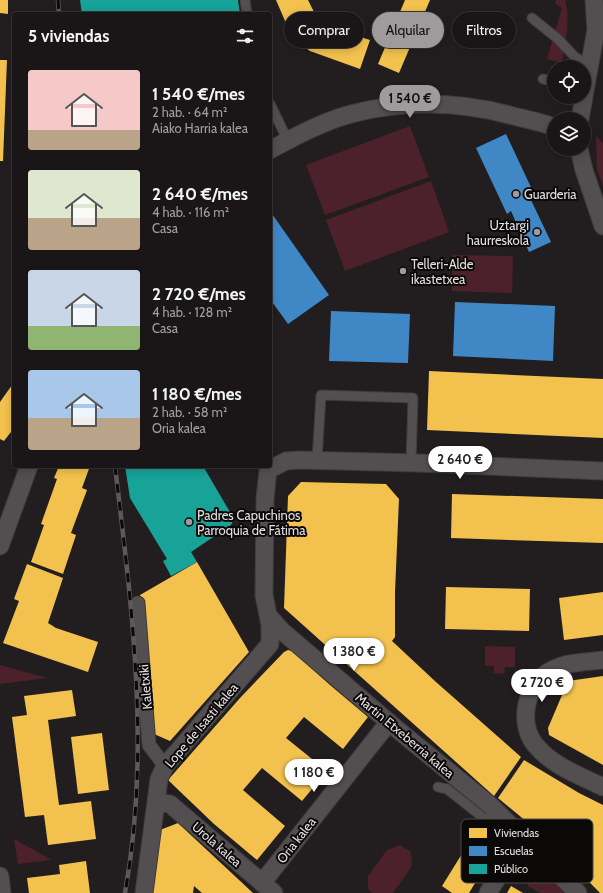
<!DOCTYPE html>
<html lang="es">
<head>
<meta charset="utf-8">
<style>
	:root { --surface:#1a1617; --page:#231f20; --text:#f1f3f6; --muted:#9f9fa1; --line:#383536; --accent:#9f9a9b }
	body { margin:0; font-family:Cabin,sans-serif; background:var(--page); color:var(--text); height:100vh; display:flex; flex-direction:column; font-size:15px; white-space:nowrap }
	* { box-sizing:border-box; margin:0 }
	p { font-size:13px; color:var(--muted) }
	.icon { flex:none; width:22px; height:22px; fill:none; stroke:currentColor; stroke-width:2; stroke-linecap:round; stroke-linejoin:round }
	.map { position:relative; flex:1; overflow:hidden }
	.sheet { position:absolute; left:12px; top:12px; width:260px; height:456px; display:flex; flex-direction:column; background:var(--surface); border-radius:4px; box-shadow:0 2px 10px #0003,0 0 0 1px var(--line) }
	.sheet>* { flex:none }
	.guide { position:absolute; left:284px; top:12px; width:259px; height:36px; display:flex; gap:8px }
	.controls { position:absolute; left:547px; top:60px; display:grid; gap:8px }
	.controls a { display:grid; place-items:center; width:44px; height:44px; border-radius:50%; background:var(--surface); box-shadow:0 2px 10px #0003,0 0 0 1px var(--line); font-size:20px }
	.price { position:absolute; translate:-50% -34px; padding:0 9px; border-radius:14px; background:#fff; color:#222; font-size:13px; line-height:26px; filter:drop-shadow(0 1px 2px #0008) }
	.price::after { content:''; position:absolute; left:50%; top:24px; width:12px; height:9px; margin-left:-6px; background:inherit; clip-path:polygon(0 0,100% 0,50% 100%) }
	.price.on { background:var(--accent); color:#111 }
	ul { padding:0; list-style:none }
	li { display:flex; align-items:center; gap:12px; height:100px; padding:0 16px }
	li span { display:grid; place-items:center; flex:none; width:112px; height:80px; border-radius:4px; color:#555 }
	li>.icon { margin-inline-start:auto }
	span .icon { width:48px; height:48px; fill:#fffc; stroke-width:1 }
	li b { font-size:17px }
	h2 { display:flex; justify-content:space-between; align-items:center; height:48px; padding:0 16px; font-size:17px }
	.pill { padding:0 14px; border-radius:18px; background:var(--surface); box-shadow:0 2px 10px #0003,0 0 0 1px var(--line); font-size:14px; line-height:36px }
	.pill.on { background:var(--accent); color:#111 }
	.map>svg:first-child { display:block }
</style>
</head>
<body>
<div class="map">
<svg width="603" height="893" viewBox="0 0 603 893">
	<rect width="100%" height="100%" fill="#221e1f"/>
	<path fill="#4c212c" d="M 556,0 L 565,0 C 571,21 565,42 562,63 L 547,59 L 562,8 L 555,4 Z
		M 410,126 L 429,177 L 325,215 L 306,165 Z
		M 596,136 L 603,144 L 603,185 L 597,170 Z
		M 431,181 L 449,232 L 345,271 L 326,220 Z
		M 453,255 L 513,256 L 512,293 L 452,291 Z
		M 485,646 L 515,647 L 515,667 L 505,667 L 504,674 L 494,673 L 494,666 L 485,666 Z
		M 0,665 L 47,678 L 0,684 Z
		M 14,839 L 52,860 L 18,864 Z
		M 400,845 L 411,852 L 412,866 L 393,893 L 372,893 L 368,889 L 368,876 L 387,850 Z
		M 535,866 L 545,871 L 567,893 L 540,893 L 528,886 L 526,880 Z"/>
	<path fill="#f2c14e" d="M 0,0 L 8,0 L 8,14 L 0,13 Z
		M 276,0 L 308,0 L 316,16 L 326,26 L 370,40 L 360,69 L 310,51 L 292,37 Z
		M 405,0 L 430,0 L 399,73 L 378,64 Z
		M 0,60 L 7,60 L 3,161 L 0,161 Z
		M 429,371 L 603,379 L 603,438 L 427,430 Z
		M 12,385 L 14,387 L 14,428 L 4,441 L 0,439 L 0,402 Z
		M 59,466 L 90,466 L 82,488 L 87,490 L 71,533 L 76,535 L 63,574 L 31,562 L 44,525 L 41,524 L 57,479 L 54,478 Z
		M 301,482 L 386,484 L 399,499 L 395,592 L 395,637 L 392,641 L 436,682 L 521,757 L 494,796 L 284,608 L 288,496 Z
		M 452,494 L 603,499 L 603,543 L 451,538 Z
		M 197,562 L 249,652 L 170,741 L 154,734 L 140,595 Z
		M 27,564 L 63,578 L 48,623 L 56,628 L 98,642 L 88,672 L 3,643 L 19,601 L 14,599 Z
		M 446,587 L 530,589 L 529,631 L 445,629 Z
		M 603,592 L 603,635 L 564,640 L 559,598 Z
		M 288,650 L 292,651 L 330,685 L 368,717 L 343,749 L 304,717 L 286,738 L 327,771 L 302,801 L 262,768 L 243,790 L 285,826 L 257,860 L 214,824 L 168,780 L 240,698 L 284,652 Z
		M 603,676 L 603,765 L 549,735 L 548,728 L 568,681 Z
		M 72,690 L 76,716 L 48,720 L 59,805 L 91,801 L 96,839 L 48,845 L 44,815 L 25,817 L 12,717 L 27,715 L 24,696 Z
		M 102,733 L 109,790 L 78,794 L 71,737 Z
		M 524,760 L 579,793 L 603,805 L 603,893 L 600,893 L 544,836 L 498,798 Z
		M 178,823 L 253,893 L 202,893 L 194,886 L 193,893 L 151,893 L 160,830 Z
		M 470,841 L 492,855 L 469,893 L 452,893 L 442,886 Z
		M 86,861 L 90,893 L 29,893 L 27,878 L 60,874 L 59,865 Z
		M 511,886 L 523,893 L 507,893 Z"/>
	<path fill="#3f88c5" d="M 506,134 L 536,198 L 531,200 L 551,242 L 529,252 L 511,211 L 507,214 L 476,148 Z
		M 270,211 L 329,295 L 288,324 L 270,299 Z
		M 455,302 L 555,306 L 553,361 L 453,356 Z
		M 331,311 L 410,314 L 408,363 L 329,361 Z"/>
	<path fill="#17a398" d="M 80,0 L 238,0 L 240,14 L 82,14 Z
		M 125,466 L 203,466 L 234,519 L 231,525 L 191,552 L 197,562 L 171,576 L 163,561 L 167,559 L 130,498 Z"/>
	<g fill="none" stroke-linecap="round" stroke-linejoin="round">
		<g stroke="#3e3b3c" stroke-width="11">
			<path id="service" d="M 245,0 L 247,14
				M 532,18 L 558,39 L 575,57 L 590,66
				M 543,79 L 554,82
				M 270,104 L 288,141
				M 317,460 L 321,395 L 413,398 L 411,462
				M 438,787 L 447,789 L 485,819 L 500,815"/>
		</g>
		<g stroke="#3e3b3c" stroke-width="15">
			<path id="pedestrian" d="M 138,603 L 149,745 L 165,766"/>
		</g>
		<g stroke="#3e3b3c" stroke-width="19">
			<path id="minor" d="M 584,96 L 596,30 L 594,0
				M 580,119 L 584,97
				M 579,149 L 584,170 L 603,226
				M 270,150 C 294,137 324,121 351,114 C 405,100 459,101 513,116 C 526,119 541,122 554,127
				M 0,546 L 29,466
				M 603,660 C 587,662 567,662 552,670 C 525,683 516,726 538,748 C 555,767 581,776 603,787
				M 156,802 L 170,804 L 274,893
				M 0,876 L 2,893
				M 262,883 L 389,722
				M 144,893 L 159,779 L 165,766 L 270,644 L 270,625 L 268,615
				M 488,893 C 498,878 507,856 527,853 C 531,853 536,855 540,855
				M 578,893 L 491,806 L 398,730 L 282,631 L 268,615 L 264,595 L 265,499 L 268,470 L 286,461 L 299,460 L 418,463 L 603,471"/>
		</g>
		<use href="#service" stroke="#534f50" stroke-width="9"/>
		<use href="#pedestrian" stroke="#534f50" stroke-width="13"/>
		<use href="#minor" stroke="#534f50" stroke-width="17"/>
		<g stroke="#5c595a" stroke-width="4.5">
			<path id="rail" d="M 58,0 L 59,14
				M 115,466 C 132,608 151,751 125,893"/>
		</g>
		<use href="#rail" stroke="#0b0808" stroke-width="3" stroke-dasharray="9" stroke-linecap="butt"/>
	</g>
	<g fill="#9f9a9b" stroke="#0b0808" stroke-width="1.5">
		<circle cx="516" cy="194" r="4"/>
		<circle cx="537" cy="232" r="4"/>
		<circle cx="403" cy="271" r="4"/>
		<circle cx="189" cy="522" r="4"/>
	</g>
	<g text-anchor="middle" stroke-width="4" stroke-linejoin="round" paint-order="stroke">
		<g font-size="13" fill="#e2ddde" stroke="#0b0808" text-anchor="start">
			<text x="524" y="199">Guarderia</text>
			<text x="529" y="230" text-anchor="end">Uztargi<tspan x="529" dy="15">haurreskola</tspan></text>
			<text x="411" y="269">Telleri-Alde<tspan x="411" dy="15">ikastetxea</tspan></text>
			<text x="197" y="520">Padres Capuchinos<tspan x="197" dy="15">Parroquia de Fátima</tspan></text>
		</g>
		<g font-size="13" fill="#e2ddde" stroke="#0b0808">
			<text transform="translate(145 687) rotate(-95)" y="5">Kaletxiki</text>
			<text transform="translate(201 725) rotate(-50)" y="5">Lope de Isasti kalea</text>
			<text transform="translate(405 735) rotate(40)" y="5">Martin Etxeberria kalea</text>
			<text transform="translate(296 840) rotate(-52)" y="5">Oria kalea</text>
			<text transform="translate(217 844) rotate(41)" y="5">Urola kalea</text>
		</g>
	</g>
	<rect x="461" y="819" width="132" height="64" rx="6" fill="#0b0808" stroke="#4c4848" stroke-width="1"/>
	<rect x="469" y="828" width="18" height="10" fill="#f2c14e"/>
	<rect x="469" y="846" width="18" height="10" fill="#3f88c5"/>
	<rect x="469" y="864" width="18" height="10" fill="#17a398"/>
	<g font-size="11" fill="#e2ddde">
		<text x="494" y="837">Viviendas</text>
		<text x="494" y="855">Escuelas</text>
		<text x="494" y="873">Público</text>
	</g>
</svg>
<div class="controls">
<a><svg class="icon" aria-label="locate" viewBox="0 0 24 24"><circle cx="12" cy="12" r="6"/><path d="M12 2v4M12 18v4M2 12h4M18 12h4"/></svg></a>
<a><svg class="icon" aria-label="layers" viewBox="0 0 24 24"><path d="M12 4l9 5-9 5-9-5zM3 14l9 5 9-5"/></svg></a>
</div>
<b class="price on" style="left:410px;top:119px">1 540 €</b>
<b class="price" style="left:460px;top:480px">2 640 €</b>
<b class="price" style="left:354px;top:672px">1 380 €</b>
<b class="price" style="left:542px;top:703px">2 720 €</b>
<b class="price" style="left:314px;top:793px">1 180 €</b>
<div class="guide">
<a class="pill">Comprar</a>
<a class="pill on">Alquilar</a>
<a class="pill">Filtros</a>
</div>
<section class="sheet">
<h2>5 viviendas<svg class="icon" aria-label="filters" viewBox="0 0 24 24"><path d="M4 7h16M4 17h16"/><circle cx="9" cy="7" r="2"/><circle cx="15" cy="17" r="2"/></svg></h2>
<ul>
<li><span style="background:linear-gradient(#f6c9c9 75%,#b9a48a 0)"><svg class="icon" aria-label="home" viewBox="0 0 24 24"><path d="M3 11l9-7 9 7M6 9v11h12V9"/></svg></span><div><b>1 540 €/mes</b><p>2 hab. · 64 m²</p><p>Aiako Harria kalea</p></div></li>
<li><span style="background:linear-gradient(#dfe7d0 60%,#b9a48a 0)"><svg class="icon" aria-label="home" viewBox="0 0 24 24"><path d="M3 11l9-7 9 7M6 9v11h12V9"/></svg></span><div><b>2 640 €/mes</b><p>4 hab. · 116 m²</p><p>Casa</p></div></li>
<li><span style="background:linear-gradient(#c9d6e8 70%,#8fb573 0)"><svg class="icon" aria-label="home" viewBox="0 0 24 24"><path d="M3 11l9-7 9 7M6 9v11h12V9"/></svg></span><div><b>2 720 €/mes</b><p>4 hab. · 128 m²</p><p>Casa</p></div></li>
<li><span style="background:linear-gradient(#a9c7e8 60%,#b9a48a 0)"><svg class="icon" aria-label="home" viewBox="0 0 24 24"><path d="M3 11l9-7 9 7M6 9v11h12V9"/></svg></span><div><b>1 180 €/mes</b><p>2 hab. · 58 m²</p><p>Oria kalea</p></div></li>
</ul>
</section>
</div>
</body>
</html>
